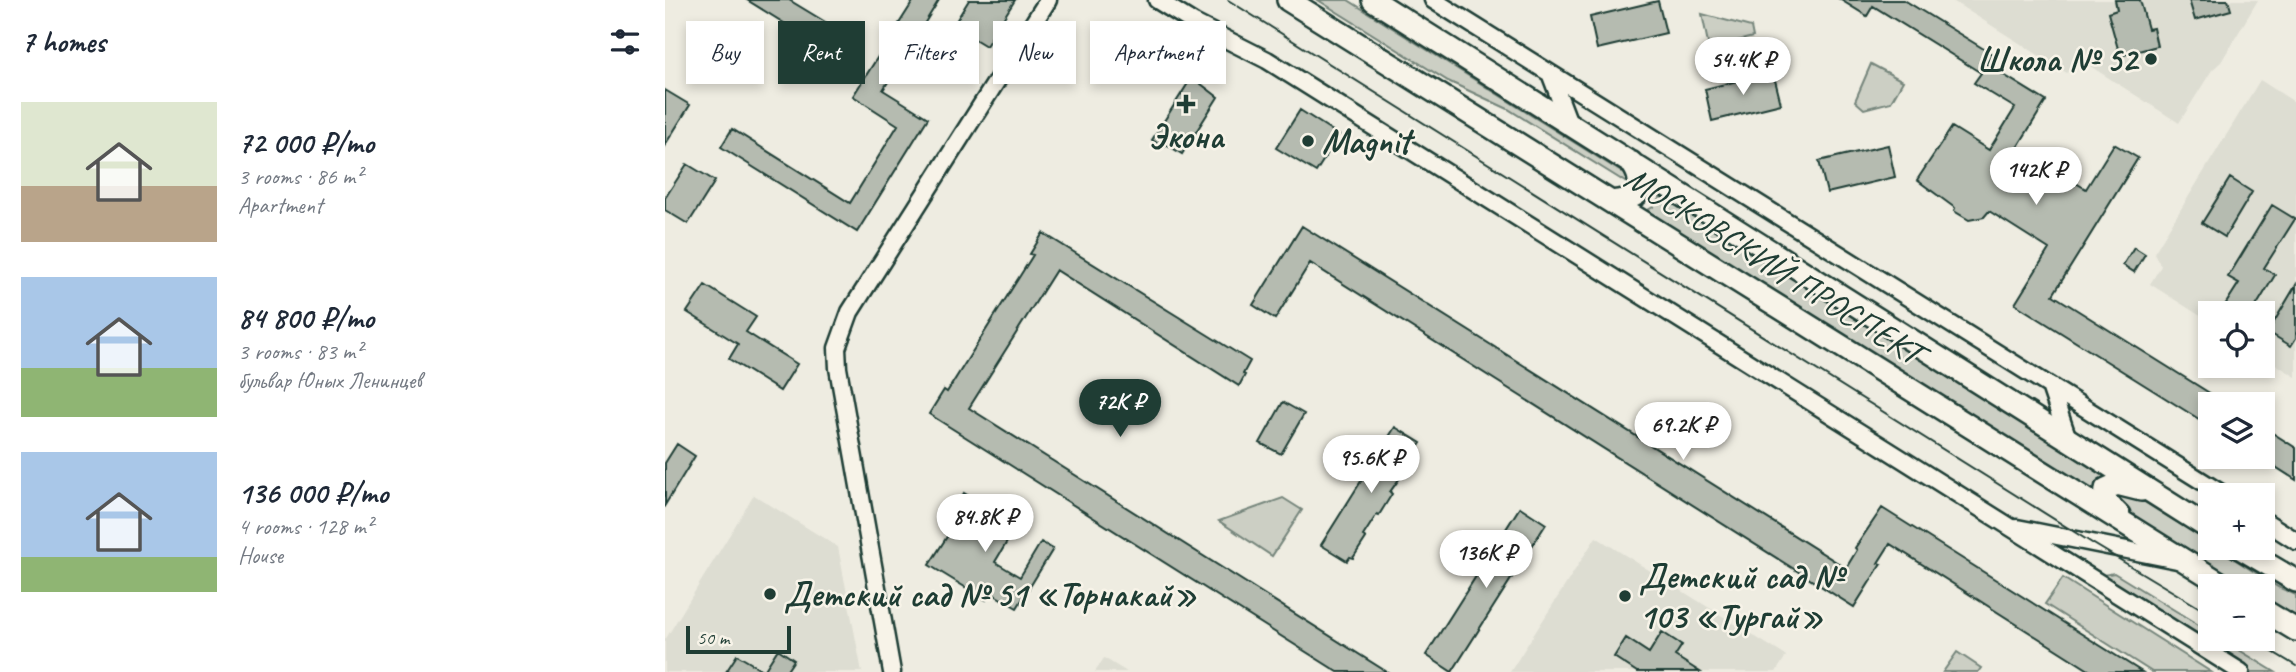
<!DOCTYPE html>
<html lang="en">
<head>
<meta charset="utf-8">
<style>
	:root { --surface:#fff; --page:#f2f2f3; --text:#1f2937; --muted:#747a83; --accent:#1f3d34 }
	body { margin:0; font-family:Caveat,sans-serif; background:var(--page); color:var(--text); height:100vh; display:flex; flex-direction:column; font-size:26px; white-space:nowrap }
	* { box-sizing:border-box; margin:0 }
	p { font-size:23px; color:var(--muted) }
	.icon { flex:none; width:38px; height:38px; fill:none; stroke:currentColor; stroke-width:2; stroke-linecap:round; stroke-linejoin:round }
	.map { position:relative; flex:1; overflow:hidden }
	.sheet { display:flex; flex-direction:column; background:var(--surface); width:665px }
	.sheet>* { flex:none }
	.hud { position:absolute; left:21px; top:21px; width:665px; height:63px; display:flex; gap:14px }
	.fabs { position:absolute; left:1533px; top:301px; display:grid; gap:14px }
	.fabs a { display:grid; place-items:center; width:77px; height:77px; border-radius:0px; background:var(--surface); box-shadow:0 4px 10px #0003; font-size:35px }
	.scale { position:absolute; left:21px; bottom:18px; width:105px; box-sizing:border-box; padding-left:7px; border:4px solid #1f3d34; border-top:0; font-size:19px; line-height:24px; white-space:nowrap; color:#1f3d34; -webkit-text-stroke:5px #f7f3e8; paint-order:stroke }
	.price { position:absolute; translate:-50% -60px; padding:0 16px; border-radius:24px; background:#fff; color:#222; font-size:23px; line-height:46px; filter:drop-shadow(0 2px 4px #0008) }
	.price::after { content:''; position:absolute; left:50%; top:42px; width:21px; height:16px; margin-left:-10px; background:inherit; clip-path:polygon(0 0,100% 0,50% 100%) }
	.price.on { background:var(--accent); color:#fff }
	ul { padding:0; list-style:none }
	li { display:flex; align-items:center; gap:21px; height:175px; padding:0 21px }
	li span { display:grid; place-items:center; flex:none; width:196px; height:140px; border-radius:0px; color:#555 }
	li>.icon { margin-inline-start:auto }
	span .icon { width:84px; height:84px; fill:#fffc; stroke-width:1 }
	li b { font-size:30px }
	h2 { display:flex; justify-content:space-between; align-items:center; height:84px; padding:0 21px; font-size:30px }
	.tag { padding:0 24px; border-radius:0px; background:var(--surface); box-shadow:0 4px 10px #0003; font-size:24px; line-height:63px }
	.tag.on { background:var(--accent); color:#fff }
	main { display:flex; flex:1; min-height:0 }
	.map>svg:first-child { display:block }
</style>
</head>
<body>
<main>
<section class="sheet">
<h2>7 homes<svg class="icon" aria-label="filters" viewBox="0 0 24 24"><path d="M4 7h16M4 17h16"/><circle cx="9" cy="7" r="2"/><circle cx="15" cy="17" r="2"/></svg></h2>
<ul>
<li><span style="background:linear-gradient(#dfe7d0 60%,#b9a48a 0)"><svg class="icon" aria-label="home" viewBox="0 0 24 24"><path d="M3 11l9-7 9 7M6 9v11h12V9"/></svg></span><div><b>72 000 ₽/mo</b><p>3 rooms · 86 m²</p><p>Apartment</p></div></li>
<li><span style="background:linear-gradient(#a9c7e8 65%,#8fb573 0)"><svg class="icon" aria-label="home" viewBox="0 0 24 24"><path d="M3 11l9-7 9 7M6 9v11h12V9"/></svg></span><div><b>84 800 ₽/mo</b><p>3 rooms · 83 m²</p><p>бульвар Юных Ленинцев</p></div></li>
<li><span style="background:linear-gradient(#a9c7e8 75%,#8fb573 0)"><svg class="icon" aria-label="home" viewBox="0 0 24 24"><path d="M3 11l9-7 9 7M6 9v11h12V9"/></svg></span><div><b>136 000 ₽/mo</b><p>4 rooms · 128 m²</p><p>House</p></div></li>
</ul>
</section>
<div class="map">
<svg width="1631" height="672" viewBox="0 0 1631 672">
	<rect width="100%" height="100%" fill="#eeece1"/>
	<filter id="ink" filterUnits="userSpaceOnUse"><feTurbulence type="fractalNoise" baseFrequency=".0143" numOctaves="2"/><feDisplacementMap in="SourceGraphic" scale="14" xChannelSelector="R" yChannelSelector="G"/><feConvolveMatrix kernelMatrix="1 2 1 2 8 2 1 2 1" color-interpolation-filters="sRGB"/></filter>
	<g filter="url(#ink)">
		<path fill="#ddddd2" d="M 1286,0 L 1593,0 L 1556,62 L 1547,70 L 1514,123 L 1411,57 L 1402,73 Z
			M 1595,80 L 1631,103 L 1631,377 L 1598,356 L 1598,313 L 1545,313 L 1545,322 L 1485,284 L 1496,266 L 1489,253 Z
			M 89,495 L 173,547 L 197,672 L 0,672 L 0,640 Z
			M 931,537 L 1121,656 L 1111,672 L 845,672 Z
			M 439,658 L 462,672 L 430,672 Z"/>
		<path fill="#cccfc4" stroke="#76867c" stroke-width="2" d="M 653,0 L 683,0 L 969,180 L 965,185 L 843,109 L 783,81 Z
			M 1037,14 L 1086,27 L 1088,37 L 1044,48 Z
			M 1206,64 L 1238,81 L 1226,102 L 1199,109 L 1190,101 Z
			M 996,196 L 1443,478 L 1431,482 L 1429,492 L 979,212 L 988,207 Z
			M 1465,493 L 1545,543 L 1545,548 L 1552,548 L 1613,587 L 1631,595 L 1631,620 L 1598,599 L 1598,586 L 1577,586 L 1455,511 L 1453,501 L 1456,496 Z
			M 618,498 L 637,510 L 607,556 L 554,521 Z
			M 1449,573 L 1545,632 L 1545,639 L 1556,639 L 1610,672 L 1585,672 L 1465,594 L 1433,576 Z
			M 1398,578 L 1546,672 L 1487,672 L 1380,604 Z
			M 1292,652 L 1316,668 L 1313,672 L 1278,672 Z"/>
		<path fill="#b5bbb0" stroke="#1f3d34" stroke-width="2" d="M 82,0 L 124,0 L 167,26 L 156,46 Z
			M 249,0 L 274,0 L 218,90 L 263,118 L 192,232 L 56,147 L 67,129 L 185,203 L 233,125 L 188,96 Z
			M 304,0 L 350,0 L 321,46 L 288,26 Z
			M 1176,0 L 1239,0 L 1327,54 L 1321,64 L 1381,101 L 1352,148 L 1421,189 L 1449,144 L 1473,158 L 1388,295 L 1562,404 L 1545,404 L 1545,426 L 1350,304 L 1384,249 L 1324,211 L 1319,217 L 1304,220 L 1289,211 L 1290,208 L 1252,180 L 1287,127 L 1324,150 L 1350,108 L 1309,83 L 1316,73 L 1208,6 L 1202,16 Z
			M 1450,0 L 1475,0 L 1483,29 L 1488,28 L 1492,46 L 1455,56 L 1443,13 L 1452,10 Z
			M 1524,0 L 1563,0 L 1566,10 L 1530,20 Z
			M 993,1 L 1001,33 L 932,49 L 925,17 Z
			M 1108,72 L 1116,104 L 1047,121 L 1040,89 Z
			M 527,77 L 553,97 L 517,154 L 501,144 L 499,147 L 487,140 Z
			M 0,90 L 25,105 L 0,145 Z
			M 635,110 L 674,135 L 651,172 L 611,148 Z
			M 1223,145 L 1230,177 L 1162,193 L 1154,161 Z
			M 22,164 L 50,181 L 23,224 L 0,210 L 0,198 Z
			M 1565,178 L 1587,192 L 1560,237 L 1537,223 Z
			M 1607,205 L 1630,219 L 1599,268 L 1610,275 L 1587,313 L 1573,313 L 1560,305 L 1574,283 L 1563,277 Z
			M 637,226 L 1181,568 L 1192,550 L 1190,548 L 1217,508 L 1477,672 L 1427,672 L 1225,544 L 1213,563 L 1216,564 L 1189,607 L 645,263 L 610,319 L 588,305 Z
			M 378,233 L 585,361 L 578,374 L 580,375 L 574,386 L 391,270 L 304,408 L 722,672 L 673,672 L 264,414 L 279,390 L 282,392 L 368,255 L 365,254 Z
			M 1469,247 L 1480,254 L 1469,272 L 1458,265 Z
			M 40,285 L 91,317 L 81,332 L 132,364 L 115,391 L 64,359 L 73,344 L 22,312 Z
			M 1631,285 L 1631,338 L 1626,346 L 1603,332 Z
			M 618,402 L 639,414 L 616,454 L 595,443 Z
			M 730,427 L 756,443 L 752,449 L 754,451 L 725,492 L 727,494 L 714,515 L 712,514 L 698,536 L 701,538 L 688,558 L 685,557 L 682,561 L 656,545 Z
			M 1598,427 L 1631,448 L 1631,480 L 1598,459 Z
			M 12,444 L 30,456 L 0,505 L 0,463 Z
			M 299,493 L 352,525 L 330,562 L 355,577 L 376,542 L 388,549 L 352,608 L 326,593 L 321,600 L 264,565 L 290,524 L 284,520 Z
			M 855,507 L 881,524 L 787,672 L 761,655 Z
			M 997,632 L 1017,645 L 1010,656 L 1035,672 L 972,672 L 949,657 L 961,638 L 984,653 Z
			M 113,649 L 129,660 L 121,672 L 61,672 L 72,655 L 99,671 Z"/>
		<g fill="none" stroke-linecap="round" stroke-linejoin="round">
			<g stroke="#1f3d34" stroke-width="21">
				<path id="minor" d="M 492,0 L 529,23 L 602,60 L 1576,672
					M 768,0 L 1559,495
					M 885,73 L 904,123
					M 1385,386 L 1403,439
					M 1598,520 L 1631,541
					M 1352,528 L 1512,560
					M 227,672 L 173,368 L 172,348 L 185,312 L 383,0"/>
			</g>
			<g stroke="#1f3d34" stroke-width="26">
				<path id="major" d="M 623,0 L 1560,586
					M 708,0 L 1545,529
					M 946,202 L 961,200 L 972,194 C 976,181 974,173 966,162
					M 1454,515 L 1440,501 L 1441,489 L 1452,484 L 1476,490
					M 1575,548 L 1631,581
					M 1598,610 L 1631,630"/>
			</g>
			<use href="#minor" stroke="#f7f3e8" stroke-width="16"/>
			<use href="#major" stroke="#f7f3e8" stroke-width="21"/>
			<path stroke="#1f3d34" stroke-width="2" d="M 563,0 L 1427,543 L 1545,614
				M 1586,639 L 1631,666"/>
		</g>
	</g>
	<g fill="#1f3d34" stroke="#f7f3e8" stroke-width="2.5">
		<circle cx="1486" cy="59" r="7"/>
		<path d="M517.5 93.5h7v7h7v7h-7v7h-7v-7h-7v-7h7z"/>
		<circle cx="643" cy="141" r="7"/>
		<circle cx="105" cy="594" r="7"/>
		<circle cx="960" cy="596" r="7"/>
	</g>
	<g text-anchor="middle" stroke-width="5" stroke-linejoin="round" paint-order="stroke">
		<g font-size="35" font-weight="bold" fill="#1f3d34" stroke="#f7f3e8" text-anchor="start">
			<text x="1472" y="71" text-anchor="end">Школа № 52</text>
			<text x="521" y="148" text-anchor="middle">Экона</text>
			<text x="657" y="153">Magnit</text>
			<text x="974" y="588">Детский сад №<tspan x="974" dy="40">103 «Тургай»</tspan></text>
			<text x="119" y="606">Детский сад № 51 «Торнакай»</text>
		</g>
		<g font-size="35" fill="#1f3d34" stroke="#f7f3e8">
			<text transform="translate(1109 265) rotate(32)" y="12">МОСКОВСКИЙ ПРОСПЕКТ</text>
		</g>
	</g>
</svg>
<div class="fabs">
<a><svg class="icon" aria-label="locate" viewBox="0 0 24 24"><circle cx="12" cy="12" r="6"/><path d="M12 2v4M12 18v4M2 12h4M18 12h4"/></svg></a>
<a><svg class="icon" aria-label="layers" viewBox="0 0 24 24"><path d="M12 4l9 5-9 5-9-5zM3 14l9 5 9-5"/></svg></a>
<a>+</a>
<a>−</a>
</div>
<div class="scale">50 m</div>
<b class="price" style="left:1078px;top:97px">54.4K ₽</b>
<b class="price" style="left:1371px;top:207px">142K ₽</b>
<b class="price on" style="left:455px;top:439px">72K ₽</b>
<b class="price" style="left:1018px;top:462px">69.2K ₽</b>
<b class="price" style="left:706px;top:495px">95.6K ₽</b>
<b class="price" style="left:320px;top:554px">84.8K ₽</b>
<b class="price" style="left:821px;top:590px">136K ₽</b>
<div class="hud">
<a class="tag">Buy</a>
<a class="tag on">Rent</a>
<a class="tag">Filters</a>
<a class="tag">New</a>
<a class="tag">Apartment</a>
</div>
</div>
</main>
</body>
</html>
